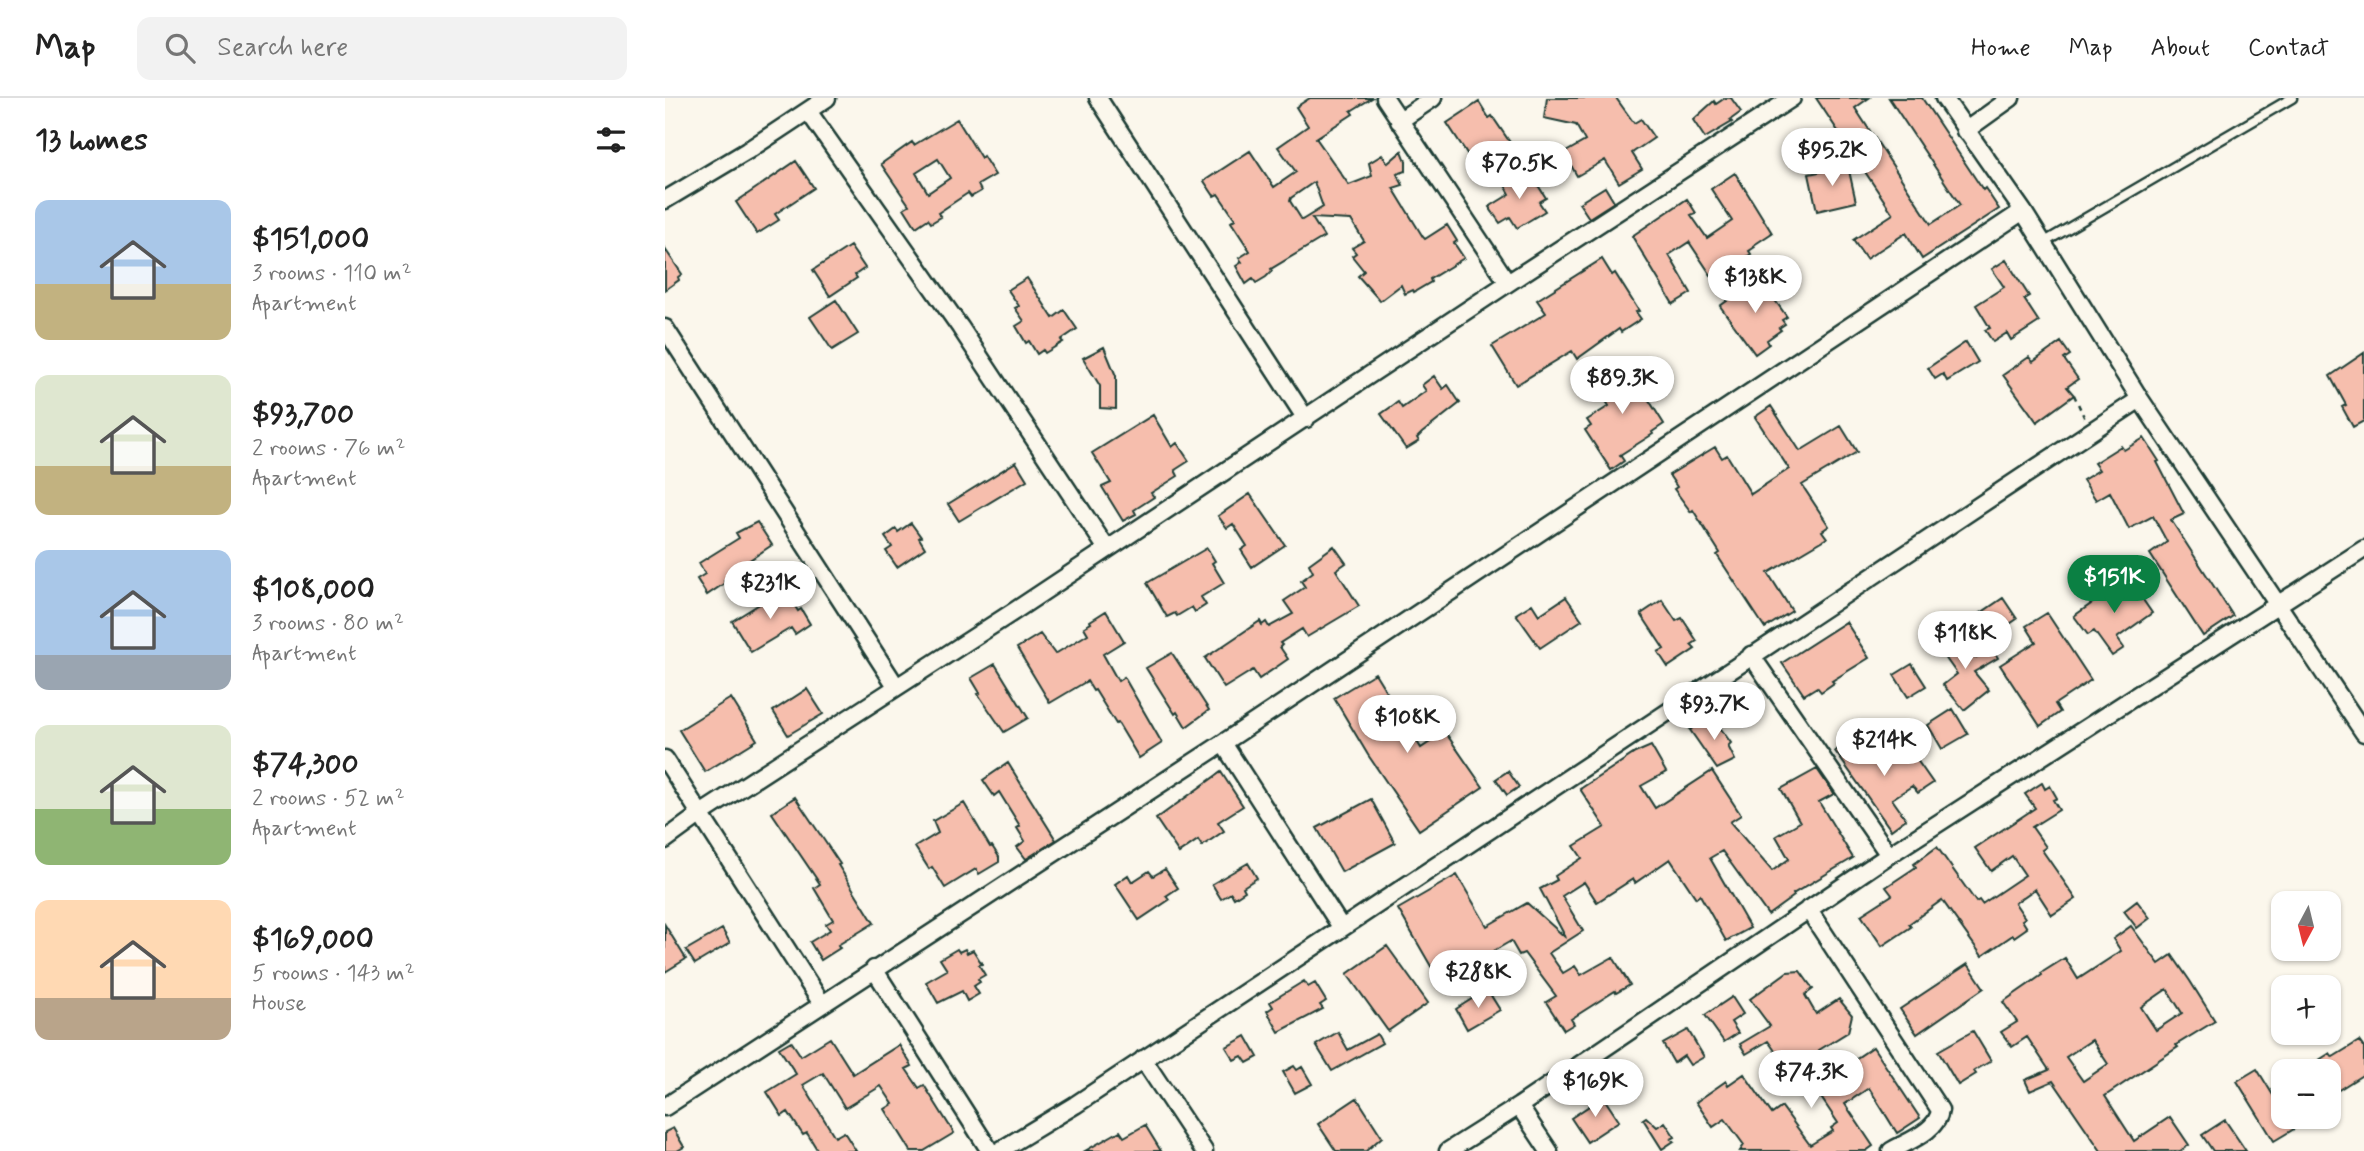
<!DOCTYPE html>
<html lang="en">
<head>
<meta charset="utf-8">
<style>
	:root { --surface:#fff; --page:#f2f2f2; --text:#222; --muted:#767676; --line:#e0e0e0; --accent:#0b8043 }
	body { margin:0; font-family:Mynerve,sans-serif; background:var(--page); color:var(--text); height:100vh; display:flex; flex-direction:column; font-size:26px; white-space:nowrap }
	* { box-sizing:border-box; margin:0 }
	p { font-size:23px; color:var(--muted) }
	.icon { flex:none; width:38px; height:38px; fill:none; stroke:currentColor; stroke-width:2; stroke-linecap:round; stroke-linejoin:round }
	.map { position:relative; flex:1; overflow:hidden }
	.details { display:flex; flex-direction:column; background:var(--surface); width:665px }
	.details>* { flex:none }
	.needle { width:46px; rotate:187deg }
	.controls { position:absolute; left:1606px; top:793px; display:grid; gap:14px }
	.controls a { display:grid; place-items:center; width:70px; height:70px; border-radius:14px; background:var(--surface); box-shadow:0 2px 5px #0004; font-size:35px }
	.price { position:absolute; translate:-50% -60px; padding:0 16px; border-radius:24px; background:#fff; color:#222; font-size:23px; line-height:46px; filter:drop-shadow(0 2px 4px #0008) }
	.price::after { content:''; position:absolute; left:50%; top:42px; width:21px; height:16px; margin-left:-10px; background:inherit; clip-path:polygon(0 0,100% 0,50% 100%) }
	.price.selected { background:var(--accent); color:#fff }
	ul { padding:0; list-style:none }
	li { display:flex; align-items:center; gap:21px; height:175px; padding:0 35px }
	li span { display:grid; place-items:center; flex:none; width:196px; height:140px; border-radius:14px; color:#555 }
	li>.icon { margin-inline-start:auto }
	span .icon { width:84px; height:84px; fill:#fffc; stroke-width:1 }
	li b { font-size:30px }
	h2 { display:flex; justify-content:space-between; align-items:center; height:84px; padding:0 35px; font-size:30px }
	header { display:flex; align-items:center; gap:42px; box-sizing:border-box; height:98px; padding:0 35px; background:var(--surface); border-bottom:2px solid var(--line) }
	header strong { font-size:33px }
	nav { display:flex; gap:38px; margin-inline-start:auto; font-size:24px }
	.search { width:490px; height:63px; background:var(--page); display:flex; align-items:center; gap:18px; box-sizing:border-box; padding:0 24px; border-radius:14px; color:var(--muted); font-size:26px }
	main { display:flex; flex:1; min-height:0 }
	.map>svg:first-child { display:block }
</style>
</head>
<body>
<header>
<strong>Map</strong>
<div class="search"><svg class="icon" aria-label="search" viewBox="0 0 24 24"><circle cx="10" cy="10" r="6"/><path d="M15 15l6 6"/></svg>Search here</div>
<nav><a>Home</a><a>Map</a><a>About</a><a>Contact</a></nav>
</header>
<main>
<section class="details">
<h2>13 homes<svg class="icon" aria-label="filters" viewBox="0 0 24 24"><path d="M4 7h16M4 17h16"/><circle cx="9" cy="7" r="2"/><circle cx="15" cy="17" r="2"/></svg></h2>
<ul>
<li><span style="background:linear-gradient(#a9c7e8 60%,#c2b280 0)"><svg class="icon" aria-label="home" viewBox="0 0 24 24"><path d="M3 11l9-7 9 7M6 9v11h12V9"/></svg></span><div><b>$151,000</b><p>3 rooms · 110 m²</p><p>Apartment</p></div></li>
<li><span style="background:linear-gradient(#dfe7d0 65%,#c2b280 0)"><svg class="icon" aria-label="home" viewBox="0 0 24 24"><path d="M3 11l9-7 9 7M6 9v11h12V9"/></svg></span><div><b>$93,700</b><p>2 rooms · 76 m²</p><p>Apartment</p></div></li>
<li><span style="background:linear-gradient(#a9c7e8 75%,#9aa5b1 0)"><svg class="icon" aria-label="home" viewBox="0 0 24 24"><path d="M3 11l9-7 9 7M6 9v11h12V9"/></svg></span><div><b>$108,000</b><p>3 rooms · 80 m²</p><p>Apartment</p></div></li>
<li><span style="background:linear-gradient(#dfe7d0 60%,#8fb573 0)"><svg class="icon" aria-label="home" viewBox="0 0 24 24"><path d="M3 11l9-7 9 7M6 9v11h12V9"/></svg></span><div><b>$74,300</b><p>2 rooms · 52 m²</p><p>Apartment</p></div></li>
<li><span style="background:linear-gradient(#ffd9b3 70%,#b9a48a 0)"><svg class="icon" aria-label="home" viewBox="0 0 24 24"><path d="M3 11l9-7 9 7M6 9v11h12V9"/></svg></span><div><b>$169,000</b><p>5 rooms · 143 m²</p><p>House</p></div></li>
</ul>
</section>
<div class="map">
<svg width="1699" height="1053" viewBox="0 0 1699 1053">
	<rect width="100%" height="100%" fill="#fbf7ec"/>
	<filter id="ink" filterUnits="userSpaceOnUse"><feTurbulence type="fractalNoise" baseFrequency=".0143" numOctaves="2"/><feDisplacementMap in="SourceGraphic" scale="14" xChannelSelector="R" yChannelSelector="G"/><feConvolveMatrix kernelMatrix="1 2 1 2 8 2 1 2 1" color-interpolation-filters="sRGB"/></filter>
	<g filter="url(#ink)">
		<path fill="#f6bead" stroke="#1f3d34" stroke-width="2" fill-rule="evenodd" d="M 645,0 L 707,0 L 686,13 L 688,16 L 651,40 L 684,87 L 707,78 L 704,65 L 717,57 L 723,65 L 737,53 L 741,63 L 741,73 L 732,76 L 738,87 L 728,90 L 758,139 L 760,141 L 782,127 L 792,143 L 789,145 L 799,160 L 765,181 L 766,184 L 749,194 L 748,192 L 740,196 L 736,187 L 715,203 L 693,178 L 699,173 L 687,158 L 691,155 L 687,150 L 699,143 L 686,122 L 647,120 L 659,139 L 606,171 L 607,173 L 601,179 L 591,185 L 588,181 L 581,186 L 571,168 L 577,164 L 574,160 L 585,153 L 566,124 L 570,121 L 553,96 L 549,98 L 539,83 L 585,53 L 609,89 L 631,74 L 613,49 L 643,28 L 631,9 ZM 649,84 L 658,109 L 637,122 L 625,103 L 626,100 Z
			M 882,0 L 951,0 L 969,25 L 976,21 L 989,40 L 967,55 L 977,71 L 954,85 L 940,62 L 912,78 L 899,55 L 920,43 L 911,27 L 879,20 Z
			M 1060,0 L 1066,0 L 1076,14 L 1065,22 L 1067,24 L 1040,40 L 1028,22 L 1049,3 L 1051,6 Z
			M 1151,0 L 1204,0 L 1190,10 L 1266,126 L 1295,107 L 1224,0 L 1257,0 L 1318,92 L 1320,90 L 1334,111 L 1257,161 L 1241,135 L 1201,161 L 1188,142 L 1228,116 Z
			M 814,4 L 824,20 L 827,18 L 846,46 L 820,61 L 815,53 L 805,60 L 782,25 Z
			M 292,21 L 316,60 L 318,58 L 330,77 L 313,87 L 316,93 L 306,99 L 303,95 L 273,115 L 276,119 L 266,125 L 263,121 L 251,129 L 239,110 L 244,107 L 216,66 L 247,44 L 249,47 ZM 273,61 L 285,80 L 263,95 L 251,75 Z
			M 131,63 L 149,90 L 110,116 L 114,122 L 92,136 L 71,104 Z
			M 1183,68 L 1191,104 L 1152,113 L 1144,76 Z
			M 851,73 L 860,87 L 869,81 L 881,100 L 874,104 L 880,113 L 852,130 L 845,119 L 835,125 L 824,109 L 845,96 L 837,82 Z
			M 1070,75 L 1107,135 L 1089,147 L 1090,149 L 1084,153 L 1086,156 L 1072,166 L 1069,162 L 1046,177 L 1024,144 L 1004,157 L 1026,195 L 1008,206 L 967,138 L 1022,101 L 1031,115 L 1026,117 L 1042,140 L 1067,123 L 1046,91 Z
			M 940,89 L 949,104 L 924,120 L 914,105 Z
			M 185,148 L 200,170 L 190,177 L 192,180 L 165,198 L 148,172 Z
			M 0,151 L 17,176 L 13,179 L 14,182 L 0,192 Z
			M 937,161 L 947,177 L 950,175 L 974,213 L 971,214 L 976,221 L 956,234 L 954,231 L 912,261 L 907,253 L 851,287 L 827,248 L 881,215 L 872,202 Z
			M 1341,162 L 1364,198 L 1359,201 L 1374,224 L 1346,242 L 1342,235 L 1328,244 L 1320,232 L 1325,230 L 1311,207 L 1339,189 L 1327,171 Z
			M 362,180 L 388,220 L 399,212 L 412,231 L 396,242 L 398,244 L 380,255 L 378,252 L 372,256 L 364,243 L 361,245 L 351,228 L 359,223 L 350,210 L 354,208 L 343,192 Z
			M 1094,180 L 1122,219 L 1117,222 L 1120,226 L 1114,230 L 1116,232 L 1102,242 L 1104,246 L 1090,256 L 1055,208 Z
			M 171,202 L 193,236 L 167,252 L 145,219 Z
			M 1301,244 L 1313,264 L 1282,283 L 1278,276 L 1270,281 L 1263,270 Z
			M 1396,244 L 1405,257 L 1399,261 L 1413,281 L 1402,289 L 1409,297 L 1372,324 L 1338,277 L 1364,259 L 1368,264 Z
			M 439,249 L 451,278 L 451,311 L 435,310 L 435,288 L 418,260 Z
			M 1699,255 L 1699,323 L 1688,329 L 1677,309 L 1681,307 L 1665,278 Z
			M 960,264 L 999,326 L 987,334 L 988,336 L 955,357 L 959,363 L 946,372 L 920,332 L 926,328 L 922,322 L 944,308 L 929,283 Z
			M 769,278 L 778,291 L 783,287 L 795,305 L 757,335 L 752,340 L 754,343 L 741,351 L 716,316 L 733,304 L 737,310 L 761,293 L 757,287 Z
			M 1106,308 L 1135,353 L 1176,328 L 1192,354 L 1137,387 L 1164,428 L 1157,433 L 1162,440 L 1103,475 L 1127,513 L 1100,530 L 1052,457 L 1055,455 L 1028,412 L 1026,414 L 1009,391 L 1012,389 L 1004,377 L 1050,349 L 1057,360 L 1062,357 L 1086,396 L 1124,371 L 1090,319 Z
			M 488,317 L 507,349 L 512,345 L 524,363 L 510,372 L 513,378 L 486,395 L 489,399 L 469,412 L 471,416 L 458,423 L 437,389 L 446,385 L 427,355 Z
			M 1479,340 L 1494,363 L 1492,364 L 1519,416 L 1506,422 L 1568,518 L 1538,538 L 1485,456 L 1502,444 L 1488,418 L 1464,431 L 1445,394 L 1431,402 L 1418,382 L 1434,372 L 1429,365 L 1456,348 L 1459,352 Z
			M 351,364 L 362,382 L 294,423 L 283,406 Z
			M 585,396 L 620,447 L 587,469 L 576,452 L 582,448 L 568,426 L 562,430 L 553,418 Z
			M 92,424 L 107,447 L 67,474 L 69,476 L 59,483 L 60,485 L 42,497 L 32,481 L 40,476 L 34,465 L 74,440 L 71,435 Z
			M 246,425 L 256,439 L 254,440 L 260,450 L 232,469 L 221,453 L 227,449 L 220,439 L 231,431 L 233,434 Z
			M 669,448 L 681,465 L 671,472 L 694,508 L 642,539 L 637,531 L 615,545 L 617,547 L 615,549 L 623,561 L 594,581 L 588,572 L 559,590 L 540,560 L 595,523 L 597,527 L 601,524 L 604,529 L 628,516 L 619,503 L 640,489 L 636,483 L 648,474 L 644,466 Z
			M 542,450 L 550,463 L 547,465 L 559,485 L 536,499 L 541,507 L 530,514 L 527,509 L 512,518 L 510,515 L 502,519 L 482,485 Z
			M 1463,480 L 1487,515 L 1452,540 L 1459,550 L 1447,558 L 1429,533 L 1423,537 L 1409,518 Z
			M 119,491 L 133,513 L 136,511 L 145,526 L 130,536 L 126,530 L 86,554 L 67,523 Z
			M 901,499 L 917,522 L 875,550 L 851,516 L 867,506 L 874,517 Z
			M 1338,500 L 1352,521 L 1324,540 L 1310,519 Z
			M 997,502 L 1011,523 L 1017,520 L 1032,543 L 1026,547 L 1030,551 L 1003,569 L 993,554 L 999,551 L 976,516 Z
			M 441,513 L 459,543 L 438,556 L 453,583 L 459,579 L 497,645 L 474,660 L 453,625 L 451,626 L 430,592 L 428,593 L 422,583 L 385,605 L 352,550 L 375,536 L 390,556 L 423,536 L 419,529 L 426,525 L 425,523 Z
			M 1382,515 L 1426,582 L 1390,606 L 1395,614 L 1375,628 L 1335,567 L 1371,544 L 1361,528 Z
			M 1181,524 L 1204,560 L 1167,583 L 1169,585 L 1156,594 L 1152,589 L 1139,597 L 1117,565 Z
			M 1292,534 L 1310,560 L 1327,550 L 1333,560 L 1309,574 L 1324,592 L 1299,612 L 1278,587 L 1292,576 L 1272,548 Z
			M 507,555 L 544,612 L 521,629 L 512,614 L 510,616 L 481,570 Z
			M 330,566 L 363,620 L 339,634 L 313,596 L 315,595 L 306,580 Z
			M 1247,566 L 1261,588 L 1243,599 L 1229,577 Z
			M 710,575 L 756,650 L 780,634 L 818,689 L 754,732 L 703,657 L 669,600 Z
			M 142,591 L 158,616 L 123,637 L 108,613 Z
			M 66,600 L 92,642 L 40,674 L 14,632 Z
			M 1288,611 L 1303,636 L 1277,651 L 1263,627 Z
			M 1046,617 L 1066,645 L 1063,648 L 1070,662 L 1052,671 L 1025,632 Z
			M 1190,639 L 1208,664 L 1214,659 L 1217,664 L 1234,653 L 1237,657 L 1245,652 L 1268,685 L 1253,695 L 1247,688 L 1227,701 L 1241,721 L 1226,732 L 1170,653 Z
			M 986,648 L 1001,674 L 976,688 L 990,710 L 1047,673 L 1076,717 L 1065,724 L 1107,773 L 1124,761 L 1111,738 L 1135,724 L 1116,691 L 1152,671 L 1169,696 L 1154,704 L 1188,760 L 1128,796 L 1129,798 L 1103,817 L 1057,753 L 1045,760 L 1085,830 L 1061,843 L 1035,797 L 1031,800 L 1005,761 L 970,785 L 968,781 L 932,804 L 919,784 L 897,798 L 918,833 L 884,855 L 898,875 L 910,868 L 916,877 L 948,859 L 965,887 L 951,895 L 950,893 L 906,921 L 909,926 L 899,932 L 881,904 L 891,898 L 859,855 L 854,857 L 846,843 L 775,884 L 733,811 L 792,777 L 822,828 L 862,805 L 901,840 L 875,791 L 892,782 L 890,778 L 917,760 L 909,748 L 940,729 L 915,691 L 970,655 Z
			M 343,665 L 391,742 L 361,761 L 352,749 L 360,743 L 352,730 L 355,728 L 334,694 L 329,698 L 318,682 Z
			M 843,673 L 854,689 L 842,697 L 831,681 Z
			M 556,674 L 578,708 L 553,724 L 559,733 L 537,748 L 533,742 L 514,755 L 491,721 Z
			M 1377,685 L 1380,691 L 1385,688 L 1392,700 L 1388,702 L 1394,712 L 1367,729 L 1381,749 L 1377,752 L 1411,801 L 1387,817 L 1370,791 L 1350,805 L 1360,820 L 1357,822 L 1362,830 L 1349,839 L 1348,837 L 1317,858 L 1277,802 L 1244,826 L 1246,829 L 1217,848 L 1196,817 L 1227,797 L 1221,789 L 1251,769 L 1249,766 L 1272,749 L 1311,804 L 1314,802 L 1317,806 L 1360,777 L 1347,758 L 1326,773 L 1310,750 L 1370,710 L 1360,696 Z
			M 130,699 L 175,766 L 173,767 L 209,825 L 173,847 L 175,850 L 156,862 L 145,844 L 165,832 L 161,826 L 168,822 L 149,790 L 155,786 L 107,715 Z
			M 706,701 L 730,745 L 677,774 L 652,730 Z
			M 299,705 L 325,749 L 327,748 L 334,759 L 334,764 L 314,776 L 311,771 L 280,790 L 267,769 L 264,771 L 250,749 L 273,735 L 268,723 Z
			M 583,765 L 592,780 L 578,789 L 580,793 L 569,800 L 566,795 L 556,801 L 547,786 Z
			M 500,771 L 513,790 L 501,798 L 504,802 L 474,822 L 450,786 L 463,777 L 467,784 L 484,773 L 488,778 Z
			M 1472,803 L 1485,820 L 1472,830 L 1459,813 Z
			M 0,827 L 21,861 L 0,874 Z
			M 1466,828 L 1494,866 L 1507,857 L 1525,883 L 1550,923 L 1511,947 L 1513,949 L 1440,998 L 1469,1043 L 1505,1019 L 1524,1047 L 1515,1053 L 1436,1053 L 1388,983 L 1365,993 L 1360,982 L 1384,972 L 1362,939 L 1347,949 L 1336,934 L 1352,924 L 1338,904 L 1377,877 L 1376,875 L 1400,860 L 1413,881 L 1456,853 L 1448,841 ZM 1502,891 L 1517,915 L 1491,932 L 1476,909 ZM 1427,942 L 1443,966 L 1418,983 L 1401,959 Z
			M 57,831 L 65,845 L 30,866 L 21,852 Z
			M 722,848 L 763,905 L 723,933 L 682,876 Z
			M 292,851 L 294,854 L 300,851 L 302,855 L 308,852 L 317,866 L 314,867 L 320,877 L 313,881 L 315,884 L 309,888 L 314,896 L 302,903 L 297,893 L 273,905 L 261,884 L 282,872 L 275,861 Z
			M 1303,866 L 1319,890 L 1252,936 L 1235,911 Z
			M 1135,873 L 1148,891 L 1140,897 L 1151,916 L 1174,901 L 1187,917 L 1183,934 L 1154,952 L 1155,954 L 1134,969 L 1131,964 L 1122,970 L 1103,943 L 1081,956 L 1075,946 L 1105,928 L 1085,901 L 1122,874 Z
			M 639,883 L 643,889 L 650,885 L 661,903 L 655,907 L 658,911 L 614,934 L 602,913 L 608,909 L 605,904 Z
			M 816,895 L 825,896 L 835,912 L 802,931 L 791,911 Z
			M 1067,899 L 1078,916 L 1066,924 L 1073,935 L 1059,944 L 1040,917 Z
			M 1023,932 L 1039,959 L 1025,967 L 1019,958 L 1009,965 L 998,946 Z
			M 1308,933 L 1326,963 L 1309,973 L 1311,976 L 1293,987 L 1273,953 Z
			M 673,934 L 683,952 L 712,936 L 717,945 L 667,973 L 651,947 Z
			M 581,938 L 593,959 L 582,965 L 577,958 L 569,962 L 561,949 Z
			M 165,940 L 188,976 L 234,947 L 247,968 L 241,971 L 254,990 L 259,987 L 289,1035 L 259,1053 L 246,1053 L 220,1011 L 228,1006 L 216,988 L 180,1010 L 158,975 L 138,987 L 170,1039 L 179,1034 L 191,1053 L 153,1053 L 142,1035 L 138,1037 L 123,1014 L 117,1018 L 102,994 L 131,976 L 114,950 L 126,943 L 136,958 Z
			M 1694,943 L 1699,950 L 1699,976 L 1664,998 L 1664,973 L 1637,973 L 1665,955 L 1668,959 Z
			M 1208,949 L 1255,1020 L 1232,1035 L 1204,990 L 1180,1006 L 1208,1048 L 1201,1053 L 1075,1053 L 1079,1047 L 1060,1021 L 1048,1029 L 1031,1004 L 1061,983 L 1063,987 L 1079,976 L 1107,1016 L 1117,1009 L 1145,1047 L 1168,1033 L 1166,1030 L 1173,1025 L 1149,989 Z
			M 629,968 L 632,972 L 637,969 L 647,986 L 630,995 L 618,974 Z
			M 1592,971 L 1619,1015 L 1619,1018 L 1629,1031 L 1609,1043 L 1572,983 Z
			M 938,999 L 954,1023 L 922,1044 L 906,1020 Z
			M 692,1000 L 717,1039 L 701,1053 L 671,1053 L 653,1026 Z
			M 981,1019 L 992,1029 L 1000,1024 L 1010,1039 L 1006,1041 L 1009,1043 L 997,1051 L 978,1021 Z
			M 1560,1022 L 1581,1053 L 1548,1053 L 1537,1037 Z
			M 480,1027 L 496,1053 L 420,1053 L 455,1033 L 459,1039 Z
			M 8,1030 L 19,1049 L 12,1053 L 0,1053 L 0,1034 Z"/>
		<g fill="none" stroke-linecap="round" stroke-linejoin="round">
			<g stroke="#1f3d34" stroke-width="13">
				<path id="lane" d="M 1378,145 L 1627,0"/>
			</g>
			<g stroke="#1f3d34" stroke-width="21">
				<path id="street" d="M 433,0 L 641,321
					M 720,0 L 843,185
					M 1279,0 L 1358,113 L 1475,301 L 1699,635
					M 143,13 L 295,229 L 442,451
					M 734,23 L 768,0
					M 1300,33 L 1346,0
					M 0,102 L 82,53 L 162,0
					M 0,230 L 231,588
					M 1086,557 L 1224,757
					M 558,645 L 676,829
					M 0,661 L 157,906
					M 0,742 L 37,715 L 351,512 L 843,185 L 1127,0
					M 1143,811 L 1275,1012 C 1273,1033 1243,1043 1226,1053
					M 209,871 L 325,1053
					M 478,961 L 539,1053
					M 854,1008 L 884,1053
					M 0,1009 L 558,645 L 1358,113
					M 334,1053 L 410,1007 L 1475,301
					M 783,1053 L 854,1008 L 1224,757 L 1699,451"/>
			</g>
			<path stroke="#1f3d34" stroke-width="2.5" stroke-dasharray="5 5" stroke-linecap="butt" d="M 1409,297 L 1420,321"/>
			<use href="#lane" stroke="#fbf7ec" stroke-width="8"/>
			<use href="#street" stroke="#fbf7ec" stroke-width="16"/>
		</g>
	</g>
</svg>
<div class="controls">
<a><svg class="needle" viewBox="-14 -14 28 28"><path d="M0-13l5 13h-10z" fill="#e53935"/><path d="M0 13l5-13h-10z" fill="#767676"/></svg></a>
<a>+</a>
<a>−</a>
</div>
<b class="price" style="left:1167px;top:90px">$95.2K</b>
<b class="price" style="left:854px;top:103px">$70.5K</b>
<b class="price" style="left:1090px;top:217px">$138K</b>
<b class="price" style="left:957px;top:318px">$89.3K</b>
<b class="price selected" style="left:1449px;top:517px">$151K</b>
<b class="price" style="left:105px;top:523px">$231K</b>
<b class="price" style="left:1300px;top:573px">$118K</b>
<b class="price" style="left:1049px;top:644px">$93.7K</b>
<b class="price" style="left:742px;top:657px">$108K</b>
<b class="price" style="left:1219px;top:680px">$214K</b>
<b class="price" style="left:813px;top:912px">$288K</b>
<b class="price" style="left:1146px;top:1012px">$74.3K</b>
<b class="price" style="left:930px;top:1021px">$169K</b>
</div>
</main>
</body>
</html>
